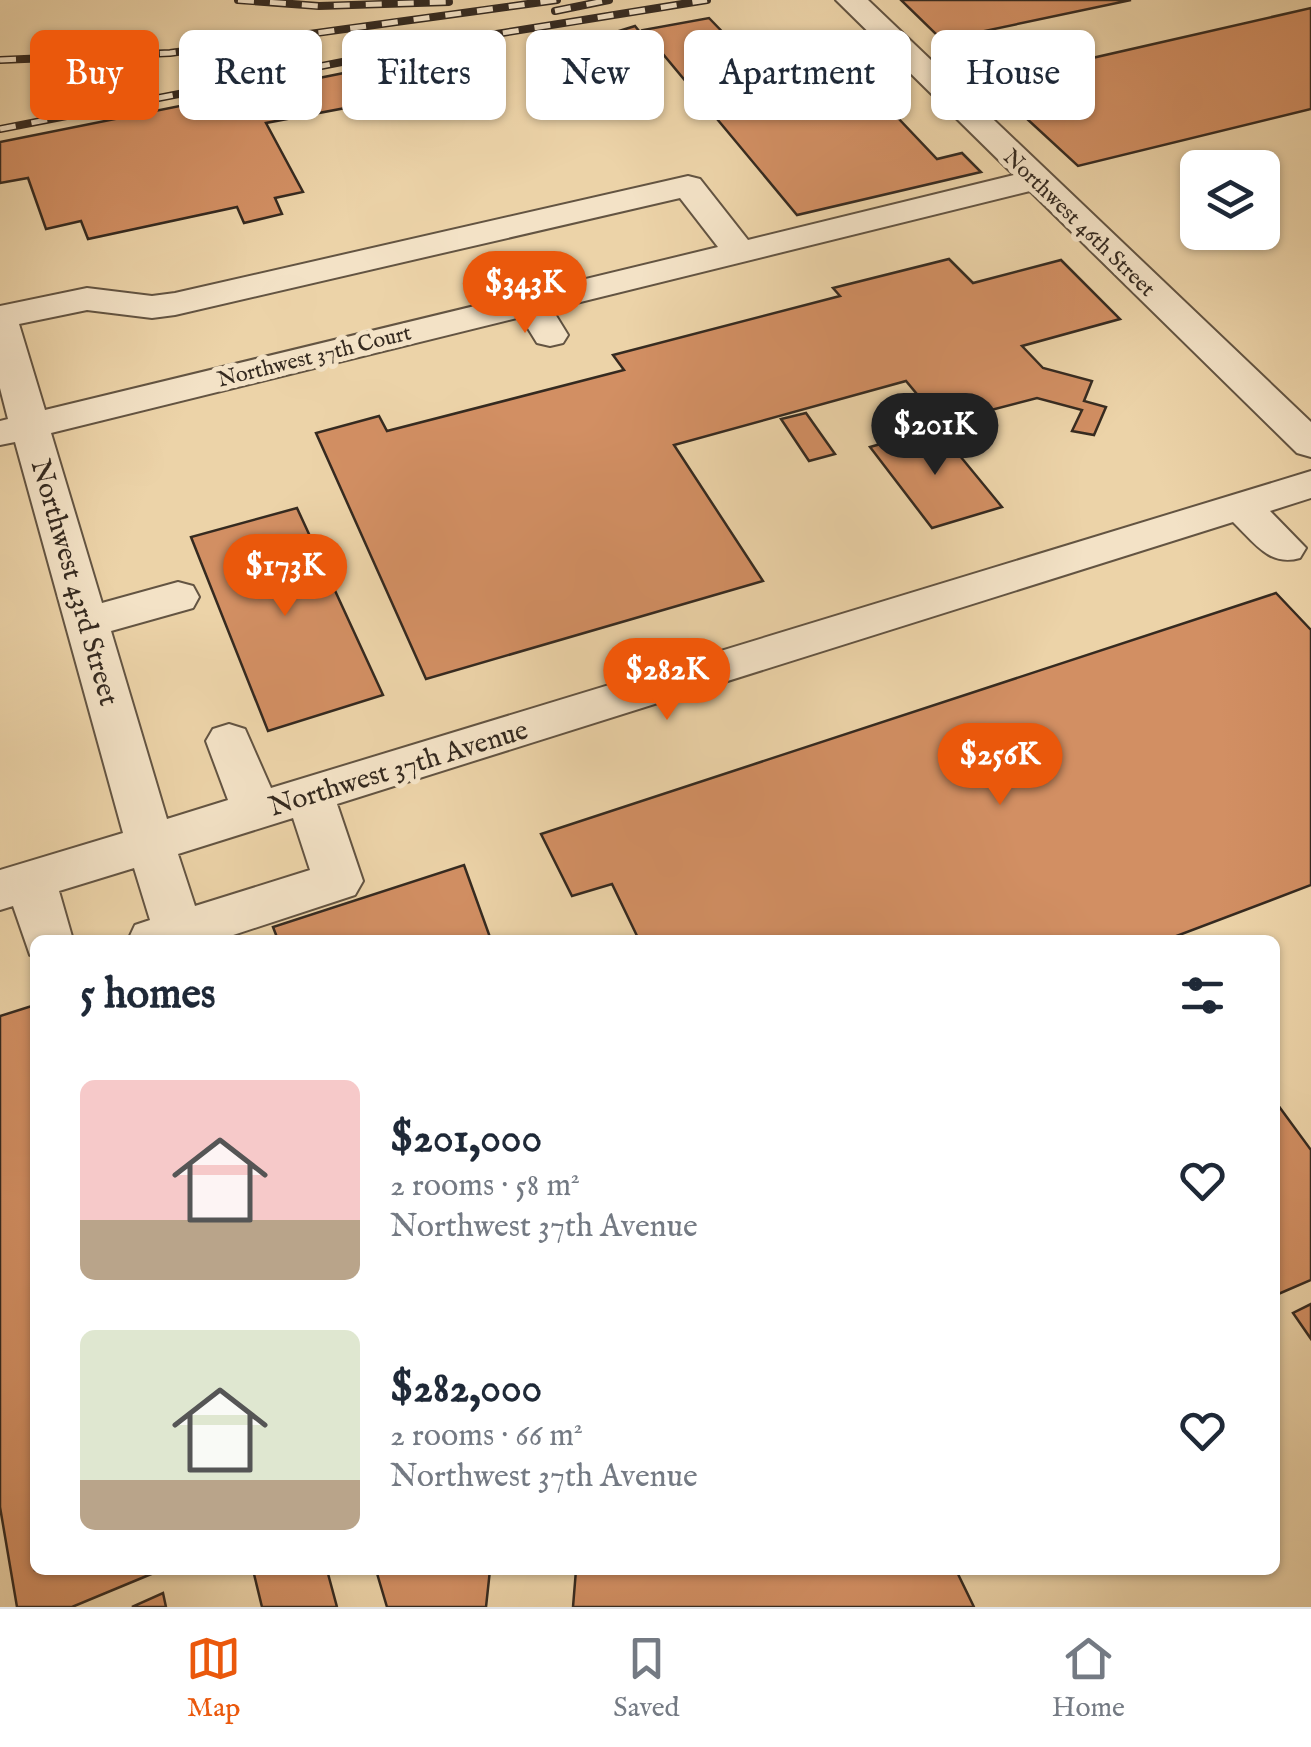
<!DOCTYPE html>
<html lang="en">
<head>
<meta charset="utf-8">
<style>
	:root { --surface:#fff; --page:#f6f6f7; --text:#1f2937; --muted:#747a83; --line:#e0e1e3; --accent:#ea580c }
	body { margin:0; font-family:"IM FELL English",serif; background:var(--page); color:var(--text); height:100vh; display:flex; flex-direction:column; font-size:38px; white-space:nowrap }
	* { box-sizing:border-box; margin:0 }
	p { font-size:32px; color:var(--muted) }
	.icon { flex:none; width:55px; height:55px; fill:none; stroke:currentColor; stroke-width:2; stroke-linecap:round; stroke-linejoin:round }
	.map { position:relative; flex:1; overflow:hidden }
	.drawer { position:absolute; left:30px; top:935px; width:1250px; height:640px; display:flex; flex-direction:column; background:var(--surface); border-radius:15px; box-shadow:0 2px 8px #0004 }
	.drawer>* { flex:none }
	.banner { position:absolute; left:30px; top:30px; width:1252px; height:90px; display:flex; gap:20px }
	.buttons { position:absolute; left:1180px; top:150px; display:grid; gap:20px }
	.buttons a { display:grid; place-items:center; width:100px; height:100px; border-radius:15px; background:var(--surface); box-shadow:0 2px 8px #0004; font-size:50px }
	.price { position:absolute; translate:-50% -85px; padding:0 22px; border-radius:35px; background:var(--accent); color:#fff; font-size:32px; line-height:65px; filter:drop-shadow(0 2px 5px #0008) }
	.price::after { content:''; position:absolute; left:50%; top:60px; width:30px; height:22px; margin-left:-15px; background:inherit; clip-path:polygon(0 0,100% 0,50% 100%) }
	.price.on { background:#222; color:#fff }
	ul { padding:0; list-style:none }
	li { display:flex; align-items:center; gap:30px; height:250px; padding:0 50px }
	li span { display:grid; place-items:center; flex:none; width:280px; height:200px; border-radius:15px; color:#555 }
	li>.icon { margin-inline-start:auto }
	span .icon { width:120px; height:120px; fill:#fffc; stroke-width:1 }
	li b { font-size:42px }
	h2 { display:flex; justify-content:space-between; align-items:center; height:120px; padding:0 50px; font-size:42px }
	.tag { padding:0 35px; border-radius:15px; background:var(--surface); box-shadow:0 2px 8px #0004; font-size:35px; line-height:90px }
	.tag.on { background:var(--accent); color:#fff }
	.menu { display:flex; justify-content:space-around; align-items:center; height:140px; border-top:2px solid var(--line); background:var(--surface); font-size:28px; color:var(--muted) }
	.menu a { display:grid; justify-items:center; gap:5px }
	.menu .on { color:var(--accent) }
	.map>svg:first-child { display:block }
</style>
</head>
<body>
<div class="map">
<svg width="1311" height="1607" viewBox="0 0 1311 1607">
	<rect width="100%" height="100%" fill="#ecd3a8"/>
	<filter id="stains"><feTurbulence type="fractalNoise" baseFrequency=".002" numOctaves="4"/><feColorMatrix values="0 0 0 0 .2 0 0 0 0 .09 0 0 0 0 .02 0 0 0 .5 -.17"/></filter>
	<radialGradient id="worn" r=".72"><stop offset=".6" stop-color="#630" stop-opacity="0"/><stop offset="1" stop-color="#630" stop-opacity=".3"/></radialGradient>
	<path fill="#d28f63" stroke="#352a20" stroke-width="2.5" d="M 901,0 L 1131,0 L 942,40 Z
		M 1311,8 L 1311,109 L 1078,166 L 987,82 Z
		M 709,18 L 741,51 L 761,46 L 784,72 L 843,60 L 937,159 L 962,153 L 981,172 L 797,215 L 643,30 Z
		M 635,26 L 661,58 L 592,73 L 582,59 L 545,66 L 539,56 Z
		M 374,67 L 393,99 L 266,123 L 303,192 L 275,198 L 282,214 L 244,223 L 237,207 L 88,239 L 81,221 L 46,229 L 28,178 L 0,183 L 0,142 Z
		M 949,259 L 973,283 L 1061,260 L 1120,319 L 1022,346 L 1043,368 L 1092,381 L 1084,401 L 1106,407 L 1094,435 L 1072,431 L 1082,410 L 1037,398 L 941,423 L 906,381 L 674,445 L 763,581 L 426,679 L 316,433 L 379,416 L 387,431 L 624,370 L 613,355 L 840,296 L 833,288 Z
		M 806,413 L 835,454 L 809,461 L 781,419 Z
		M 937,428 L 1002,507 L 932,528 L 870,447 Z
		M 297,508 L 383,695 L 268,731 L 191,537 Z
		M 1276,593 L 1311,630 L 1311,885 L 1166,940 L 639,940 L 612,884 L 572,896 L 541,834 Z
		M 464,865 L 491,940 L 278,940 L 273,927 Z
		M 35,1005 L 35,1570 L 161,1570 L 72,1607 L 17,1607 L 0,1507 L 0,1016 Z
		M 1275,1101 L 1311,1150 L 1311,1280 L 1276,1295 Z
		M 1311,1304 L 1311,1339 L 1293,1313 Z
		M 253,1570 L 327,1570 L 337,1607 L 262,1607 Z
		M 376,1570 L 490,1570 L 486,1607 L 387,1607 Z
		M 576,1570 L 956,1570 L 974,1607 L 573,1607 Z
		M 163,1593 L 166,1607 L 132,1607 Z"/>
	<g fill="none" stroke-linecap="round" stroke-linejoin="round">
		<g stroke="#635442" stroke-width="4">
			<path id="minor" d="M 836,0 L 868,0 L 1311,422 L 1311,457 L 1297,453 L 1030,191 L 552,309 L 568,335 L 563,343 L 550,346 L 537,343 L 521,317 L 51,433 L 102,603 L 178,582 L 193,586 L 199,597 L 193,608 L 111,631 L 167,819 L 228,800 L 206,741 L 213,729 L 229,724 L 245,729 L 271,788 L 1311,471 L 1311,498 L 1270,511 L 1306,548 L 1300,558 C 1269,567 1254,542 1233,522 L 337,804 L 363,881 L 355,895 L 218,940 L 128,940 L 135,925 L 150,920 L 134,868 L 59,891 L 73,940 L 35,940 L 35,957 L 30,955 L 13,906 L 0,910 L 0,870 L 123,833 L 15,442 L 0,445 L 0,421 L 8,419 L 0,388 L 0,306 L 87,288 L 152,296 L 175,293 L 688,176 L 700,179 L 748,240 L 1014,175 ZM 680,198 L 718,247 L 45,410 L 19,324 L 87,310 L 152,318 L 175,315 ZM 293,818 L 310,870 L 195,906 L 178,854 Z"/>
		</g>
		<use href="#minor" fill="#f3e2c6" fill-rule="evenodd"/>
		<g stroke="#352a20" stroke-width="8">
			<path id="rail" d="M 238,0 L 319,6 L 449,2
				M 555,11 L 609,0
				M 0,60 L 170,53 L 557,0
				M 0,129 L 434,44 L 707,0"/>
		</g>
		<use href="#rail" stroke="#f3e2c6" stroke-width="5" stroke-dasharray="16" stroke-linecap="butt"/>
	</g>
	<g text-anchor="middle" stroke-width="10" stroke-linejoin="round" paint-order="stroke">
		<g font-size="22" fill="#352a20" stroke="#f3e2c6">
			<text transform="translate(1080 222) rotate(44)" y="8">Northwest 46th Street</text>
			<text transform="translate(314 355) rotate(-14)" y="8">Northwest 37th Court</text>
		</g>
		<g font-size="28" fill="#352a20" stroke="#f3e2c6">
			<text transform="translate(76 582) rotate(74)" y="10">Northwest 43rd Street</text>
			<text transform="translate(398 767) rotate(-17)" y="10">Northwest 37th Avenue</text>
		</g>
	</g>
	<rect width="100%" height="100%" filter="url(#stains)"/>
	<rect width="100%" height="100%" fill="url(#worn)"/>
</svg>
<div class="buttons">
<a><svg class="icon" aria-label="layers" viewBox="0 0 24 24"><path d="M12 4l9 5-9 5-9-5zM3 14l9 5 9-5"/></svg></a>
</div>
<b class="price" style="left:525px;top:336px">$343K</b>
<b class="price on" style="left:935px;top:478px">$201K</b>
<b class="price" style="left:285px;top:619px">$173K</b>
<b class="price" style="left:667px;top:723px">$282K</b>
<b class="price" style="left:1000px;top:808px">$256K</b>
<div class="banner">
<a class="tag on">Buy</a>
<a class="tag">Rent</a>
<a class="tag">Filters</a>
<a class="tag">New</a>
<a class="tag">Apartment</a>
<a class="tag">House</a>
</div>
<section class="drawer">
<h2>5 homes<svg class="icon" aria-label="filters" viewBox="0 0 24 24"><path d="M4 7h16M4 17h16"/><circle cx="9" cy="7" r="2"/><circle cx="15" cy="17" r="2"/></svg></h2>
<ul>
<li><span style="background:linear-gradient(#f6c9c9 70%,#b9a48a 0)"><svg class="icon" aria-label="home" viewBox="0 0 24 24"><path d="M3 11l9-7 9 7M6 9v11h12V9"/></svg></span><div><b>$201,000</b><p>2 rooms · 58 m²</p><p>Northwest 37th Avenue</p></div><svg class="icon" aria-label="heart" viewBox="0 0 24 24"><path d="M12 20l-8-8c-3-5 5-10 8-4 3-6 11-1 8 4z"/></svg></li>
<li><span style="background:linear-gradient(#dfe7d0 75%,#b9a48a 0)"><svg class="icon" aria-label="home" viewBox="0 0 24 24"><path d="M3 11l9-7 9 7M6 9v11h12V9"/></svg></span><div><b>$282,000</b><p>2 rooms · 66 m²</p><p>Northwest 37th Avenue</p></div><svg class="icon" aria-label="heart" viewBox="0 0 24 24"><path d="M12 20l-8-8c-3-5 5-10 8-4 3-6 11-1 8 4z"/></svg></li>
</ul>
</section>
</div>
<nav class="menu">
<a class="on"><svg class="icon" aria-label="map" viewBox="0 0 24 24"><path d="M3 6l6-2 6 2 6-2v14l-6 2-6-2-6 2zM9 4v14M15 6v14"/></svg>Map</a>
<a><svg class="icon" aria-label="saved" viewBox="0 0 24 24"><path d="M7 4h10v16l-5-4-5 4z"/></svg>Saved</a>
<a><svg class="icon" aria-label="home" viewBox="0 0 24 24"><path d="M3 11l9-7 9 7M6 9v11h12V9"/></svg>Home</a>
</nav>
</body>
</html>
